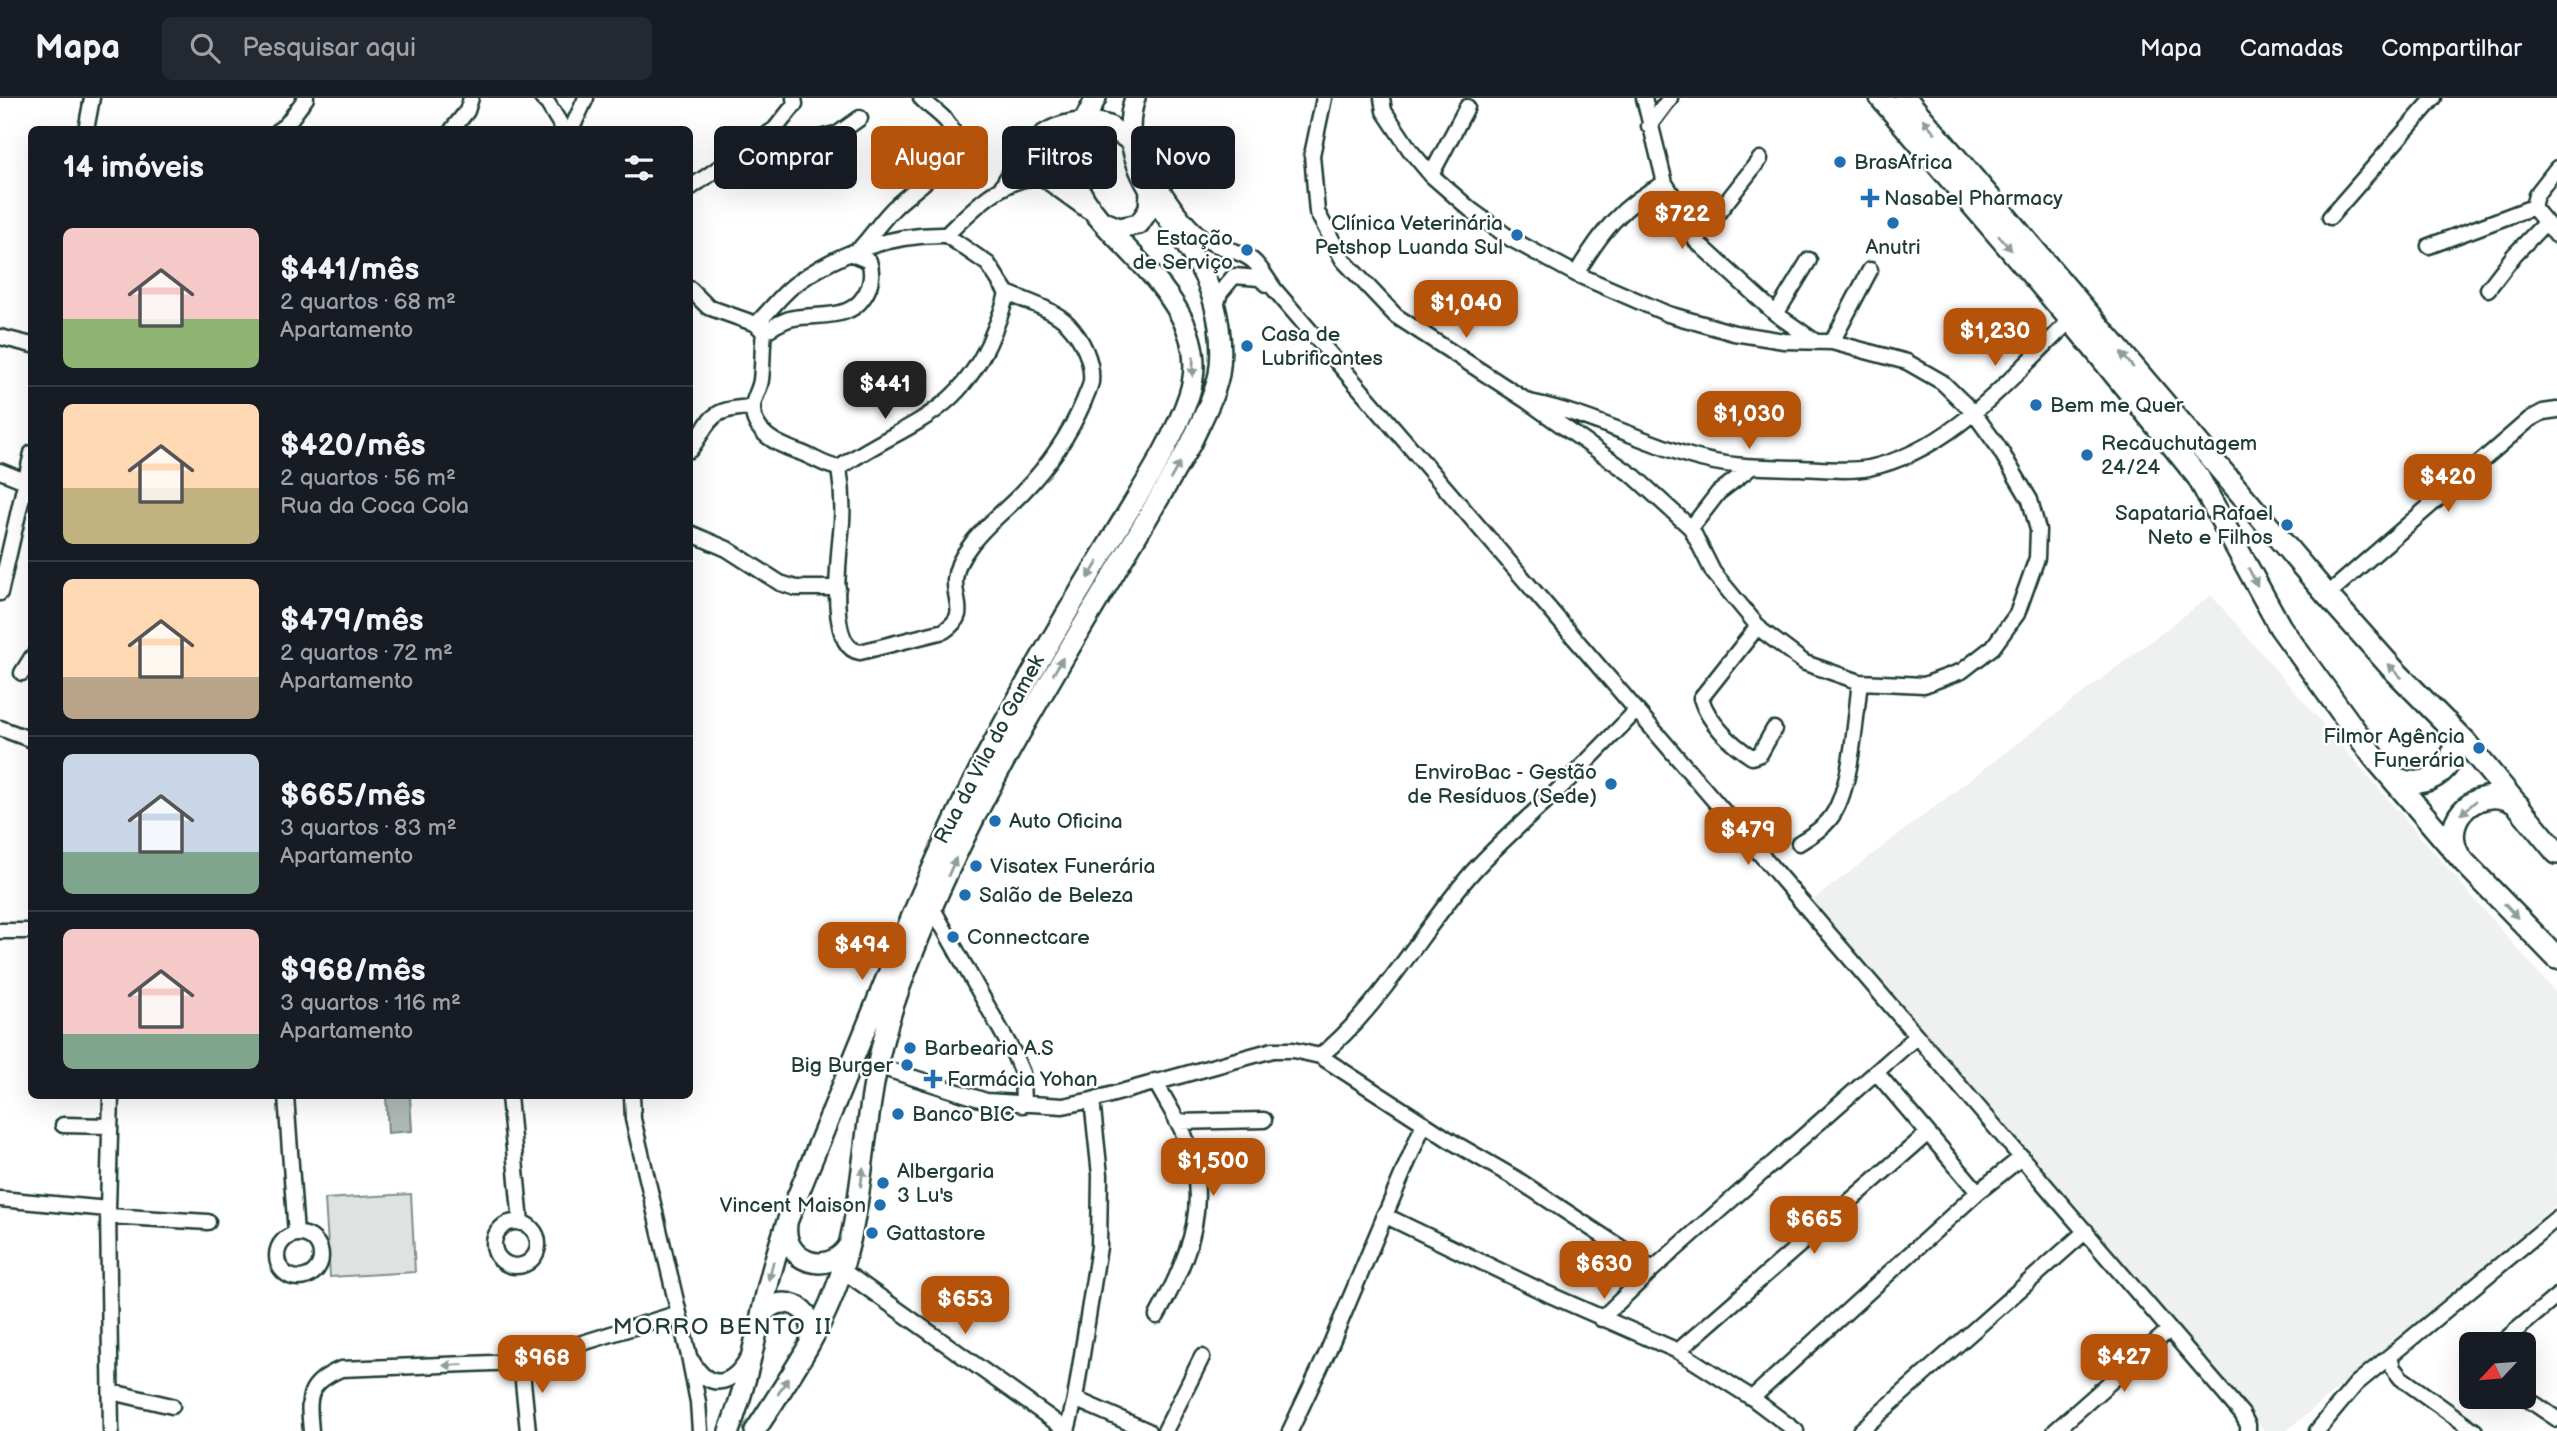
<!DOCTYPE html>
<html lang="pt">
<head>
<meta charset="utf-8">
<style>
	:root { --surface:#171b24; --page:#242831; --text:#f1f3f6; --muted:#9ea1a6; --line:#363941; --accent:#b45309 }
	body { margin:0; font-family:"Balsamiq Sans",sans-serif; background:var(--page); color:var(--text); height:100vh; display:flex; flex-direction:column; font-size:26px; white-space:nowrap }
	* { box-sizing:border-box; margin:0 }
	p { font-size:23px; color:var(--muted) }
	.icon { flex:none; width:38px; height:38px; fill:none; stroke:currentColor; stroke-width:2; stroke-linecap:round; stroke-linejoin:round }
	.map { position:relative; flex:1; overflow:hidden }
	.side { position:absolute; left:28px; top:28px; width:665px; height:973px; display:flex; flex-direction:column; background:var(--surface); border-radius:10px; box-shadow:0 7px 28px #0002 }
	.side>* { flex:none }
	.hud { position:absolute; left:714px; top:28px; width:665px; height:63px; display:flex; gap:14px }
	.needle { width:46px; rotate:244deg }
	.controls { position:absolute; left:2459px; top:1234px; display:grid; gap:14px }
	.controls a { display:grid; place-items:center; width:77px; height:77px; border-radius:10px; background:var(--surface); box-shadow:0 7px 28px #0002; font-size:35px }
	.price { position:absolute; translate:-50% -60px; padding:0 16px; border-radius:14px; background:var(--accent); color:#fff; font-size:23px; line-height:46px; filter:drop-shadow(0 2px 4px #0008) }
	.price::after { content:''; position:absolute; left:50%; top:42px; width:21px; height:16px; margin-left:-10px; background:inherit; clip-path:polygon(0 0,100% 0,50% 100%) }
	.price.on { background:#222; color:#fff }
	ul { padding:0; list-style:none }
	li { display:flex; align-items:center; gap:21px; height:175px; padding:0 35px }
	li+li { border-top:2px solid var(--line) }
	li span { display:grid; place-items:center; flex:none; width:196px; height:140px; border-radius:10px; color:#555 }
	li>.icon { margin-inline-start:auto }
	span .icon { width:84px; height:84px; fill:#fffc; stroke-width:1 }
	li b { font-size:30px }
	h2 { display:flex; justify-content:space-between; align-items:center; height:84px; padding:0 35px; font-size:30px }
	.chip { padding:0 24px; border-radius:10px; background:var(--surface); box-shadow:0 7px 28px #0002; font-size:24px; line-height:63px }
	.chip.on { background:var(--accent); color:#fff }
	header { display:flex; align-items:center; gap:42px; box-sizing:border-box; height:98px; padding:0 35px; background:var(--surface); border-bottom:2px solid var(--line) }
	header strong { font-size:33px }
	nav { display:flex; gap:38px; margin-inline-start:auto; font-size:24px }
	.search { width:490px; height:63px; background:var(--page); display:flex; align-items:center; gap:18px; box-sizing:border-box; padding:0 24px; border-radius:10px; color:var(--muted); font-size:26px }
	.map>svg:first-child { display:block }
</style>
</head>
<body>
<header>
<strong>Mapa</strong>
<div class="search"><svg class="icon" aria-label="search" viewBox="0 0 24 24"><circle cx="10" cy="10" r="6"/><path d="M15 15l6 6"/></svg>Pesquisar aqui</div>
<nav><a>Mapa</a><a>Camadas</a><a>Compartilhar</a></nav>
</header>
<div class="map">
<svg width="2557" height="1333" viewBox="0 0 2557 1333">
	<rect width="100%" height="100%" fill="#fff"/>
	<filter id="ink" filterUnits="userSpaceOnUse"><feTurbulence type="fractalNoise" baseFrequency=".0143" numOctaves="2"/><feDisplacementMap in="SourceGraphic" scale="14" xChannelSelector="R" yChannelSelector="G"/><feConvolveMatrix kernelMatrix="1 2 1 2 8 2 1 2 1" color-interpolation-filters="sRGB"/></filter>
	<g filter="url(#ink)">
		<path fill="#eef1f0" d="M 2211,497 L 2557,896 L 2557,1106 L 2287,1333 L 2265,1333 L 1813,802 Z"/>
		<path fill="#dee3e2" stroke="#7e908b" stroke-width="2" d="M 411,1096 L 415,1174 L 330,1179 L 325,1101 Z"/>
		<path fill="#afbab7" stroke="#758883" stroke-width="2" d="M 386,998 L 410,998 L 412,1033 L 388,1035 Z"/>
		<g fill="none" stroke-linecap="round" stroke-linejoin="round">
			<g stroke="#1f3d34" stroke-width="19">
				<path id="minor" d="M 542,0 L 548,6 L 564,32
					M 1324,0 L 1312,57 L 1317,114 L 1343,162 L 1396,218 L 1527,303 L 1635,379 L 1691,430 L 1713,474 L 1761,532 L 1805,565 L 1860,584 L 1924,587 L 1962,573 L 1993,549 L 2017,516 L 2037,460 L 2038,432 L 2030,402 L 1997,347 L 1973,314 L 1942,284 L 1907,264 L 1832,244 L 1784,243 L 1734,235 L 1668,216 L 1576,176 L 1511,141 L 1471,112 L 1431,77 L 1410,52 L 1384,13 L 1382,0
					M 1644,0 L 1665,85 L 1688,121 L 1696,143 L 1776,216 L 1816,244
					M 1649,28 L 1670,0
					M 86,32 L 92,0
					M 279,32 L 286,27 L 306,0
					M 452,32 L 467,13 L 471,0
					M 571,32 L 586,0
					M 752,50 L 820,40 L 839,35 L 860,20
					M 1141,59 C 1158,84 1179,122 1203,140 C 1218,151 1238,151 1252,162 C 1261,169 1268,183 1275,192 L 2242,1316 L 2248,1327 L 2248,1333
					M 2557,70 L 2536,97 L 2533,109 L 2557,138
					M 1431,77 L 1467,9
					M 690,90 L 775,31 L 795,6 L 794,0
					M 1001,90 C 1025,51 1036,25 1085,22
					M 2330,119 L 2434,0
					M 1696,143 L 1760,61
					M 2429,148 L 2533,109
					M 861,149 C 873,136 883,120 896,108 C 912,92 956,66 954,40 C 953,22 932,12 921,0
					M 1576,176 C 1600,136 1622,106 1665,85
					M 690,191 L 708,209 L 756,226 C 769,214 780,198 794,187 C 838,154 891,136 946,137 C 972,112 1002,79 1041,79 L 1088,113
					M 2488,191 L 2515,156 L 2545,125
					M 1216,208 L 1220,195 L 1234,178 L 1259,180 L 1268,187
					M 1776,216 L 1809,162
					M 756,226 L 764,234 C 762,250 763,266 761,282 C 760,291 754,299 753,308 C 751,335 779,347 799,354 C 814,359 824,368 839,370 C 902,326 953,322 989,245 C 996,228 1003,213 1007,195 L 988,166 L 946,137
					M 764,234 C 773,229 784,221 794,220 C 824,215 855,224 869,189 C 872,180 872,172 869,163 L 852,156
					M 0,239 L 32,247
					M 1832,244 L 1870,172
					M 1530,304 C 1586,315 1636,341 1690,358 C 1730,370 1760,369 1800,370 C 1823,371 1847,374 1869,370 C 1953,352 2011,278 2071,222
					M 690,352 C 713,320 708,311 753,309
					M 839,370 C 842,388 843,406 842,424 C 840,450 825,550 860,554 L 944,533 C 969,516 954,506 955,482 C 956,469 962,458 970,448 C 984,428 1005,413 1022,395 C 1048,368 1069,338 1084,303 C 1086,297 1090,290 1091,284 C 1093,263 1082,241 1068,226 C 1053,211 1026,203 1007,195
					M 0,373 L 25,383
					M 1691,430 L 1718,395 L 1749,371
					M 690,435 L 727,451 L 780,485 L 796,490 L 838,490
					M 0,495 L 32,355
					M 2327,497 L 2530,321 L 2543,314 L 2557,312
					M 1758,528 L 1701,600 C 1708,624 1731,646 1752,659 L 1760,656 L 1774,631
					M 22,575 L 32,559
					M 0,630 L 32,642
					M 1799,745 C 1809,739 1821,732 1829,722 C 1852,695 1855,621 1860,584
					M 933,811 L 1013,954 L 1022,975 L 1023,1007
					M 0,833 L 32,833
					M 1320,958 C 1376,914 1421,834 1469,778 C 1496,747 1527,721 1557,693 C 1584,667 1610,640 1636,613
					M 877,968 L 986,1003 L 1063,1008 L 1092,1002 L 1273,952 L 1293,952 L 1320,958 L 1451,1043 L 1515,1080 L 1653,1171
					M 1876,974 L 1978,1094
					M 1155,983 C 1163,998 1173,1014 1181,1030 C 1214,1099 1191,1156 1157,1218
					M 286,998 L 296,1136
					M 509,998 L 521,1125
					M 632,998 L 633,1021 L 689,1258 L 698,1304 L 700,1333
					M 1177,1024 L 1264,1022
					M 63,1027 L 110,1028
					M 0,1101 L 108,1111
					M 1384,1117 L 1548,1196 L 1678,1253 L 1752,1300 L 1796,1333
					M 108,1118 L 208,1124
					M494 1146a22 22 0 1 1 44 0a22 22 0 1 1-44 0Z
					M277 1158a22 22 0 1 1 44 0a22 22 0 1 1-44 0Z
					M 842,1172 L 1067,1332
					M 1601,1221 L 1653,1171 L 1917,938
					M 2500,1246 L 2557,1198
					M 1678,1253 L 1928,1035
					M 2390,1258 L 2393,1270 L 2401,1280 L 2475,1333
					M 692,1263 C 709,1293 731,1288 747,1261
					M 521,1264 L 528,1333
					M 112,1294 L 172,1308
					M 2523,1298 L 2557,1321
					M 1752,1300 L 1978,1094 L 2022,1059
					M 1075,1301 L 1148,1333
					M 111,1333 L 108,1111 L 111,998
					M 311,1333 C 308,1299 306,1286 341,1271 L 521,1264 L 679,1215
					M 1067,1333 L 1075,1301 L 1099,1149 L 1100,1077 L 1092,1002
					M 1165,1333 L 1202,1259
					M 1290,1333 L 1328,1253 L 1424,1025
					M 1860,1333 L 2086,1133
					M 2055,1333 L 2169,1232
					M 2317,1333 L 2356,1286 L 2557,1120"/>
			</g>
			<g stroke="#1f3d34" stroke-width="24">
				<path id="major" d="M 1085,22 L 1109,28 L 1130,43
					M 1102,123 L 1119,130 L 1139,126 L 1149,111 L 1150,92
					M 787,1126 C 782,1164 829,1180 849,1147
					M 760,1221 C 776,1190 819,1208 810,1241
					M 729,1333 C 755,1265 762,1192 787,1124 C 813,1059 840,994 866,930 C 906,832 945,733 996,640 C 1033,571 1073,504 1114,437 C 1139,395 1174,343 1189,297 C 1213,225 1146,173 1104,126 C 1086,106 1072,86 1073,59 C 1074,38 1087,18 1096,0
					M 755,1333 C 788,1282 826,1228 843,1169 C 863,1104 863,1036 877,970 C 884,932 897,895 911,860 C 983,675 1094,516 1191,345 C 1201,323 1214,300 1219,276 C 1224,245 1218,210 1206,182 C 1180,123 1111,71 1135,0"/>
			</g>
			<g stroke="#1f3d34" stroke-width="26">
				<path id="highway" d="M 1881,0 L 2071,222 L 2198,379 L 2280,529 L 2374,659 L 2465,765 L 2557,860
					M 1905,0 L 2327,497 L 2392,570 L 2466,645 L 2557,755
					M 2389,676 C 2425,702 2472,662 2447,625
					M 2459,758 C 2437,719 2484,682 2518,707"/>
			</g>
			<use href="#minor" stroke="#fff" stroke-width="14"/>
			<use href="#major" stroke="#fff" stroke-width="19"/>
			<use href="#highway" stroke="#fff" stroke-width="21"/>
		</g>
		<defs><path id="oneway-solid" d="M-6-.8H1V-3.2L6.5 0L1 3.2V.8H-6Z" transform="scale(1.75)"/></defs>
		<g fill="#8f9e9a">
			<use href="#oneway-solid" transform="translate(1929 28) rotate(-131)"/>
			<use href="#oneway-solid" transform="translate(2005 145) rotate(49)"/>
			<use href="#oneway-solid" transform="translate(2127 262) rotate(-130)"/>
			<use href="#oneway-solid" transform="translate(1193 269) rotate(92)"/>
			<use href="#oneway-solid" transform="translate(1175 373) rotate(-61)"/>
			<use href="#oneway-solid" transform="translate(1093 472) rotate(121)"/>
			<use href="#oneway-solid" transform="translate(2253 479) rotate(63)"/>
			<use href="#oneway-solid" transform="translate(1058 568) rotate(-60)"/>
			<use href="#oneway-solid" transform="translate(2395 573) rotate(-134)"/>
			<use href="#oneway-solid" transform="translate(2468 710) rotate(138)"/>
			<use href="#oneway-solid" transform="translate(952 769) rotate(-66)"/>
			<use href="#oneway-solid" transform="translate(2511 813) rotate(47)"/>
			<use href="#oneway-solid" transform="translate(862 1079) rotate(-82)"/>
			<use href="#oneway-solid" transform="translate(771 1173) rotate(104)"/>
			<use href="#oneway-solid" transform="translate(453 1267) rotate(178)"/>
			<use href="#oneway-solid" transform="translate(783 1288) rotate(-59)"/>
		</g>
	</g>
	<g fill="#1f6fb2" stroke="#fff" stroke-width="2.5">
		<circle cx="1840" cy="64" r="7"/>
		<path d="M1866.5 89.5h7v7h7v7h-7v7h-7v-7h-7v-7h7z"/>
		<circle cx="1893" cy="125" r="7"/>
		<circle cx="1517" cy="137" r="7"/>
		<circle cx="1247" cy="152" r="7"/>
		<circle cx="1247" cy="248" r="7"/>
		<circle cx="2036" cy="307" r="7"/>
		<circle cx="2087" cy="357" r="7"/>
		<circle cx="2287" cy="427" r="7"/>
		<circle cx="2479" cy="650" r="7"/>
		<circle cx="1611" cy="686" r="7"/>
		<circle cx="995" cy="723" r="7"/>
		<circle cx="976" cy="768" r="7"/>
		<circle cx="965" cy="797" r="7"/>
		<circle cx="953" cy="839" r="7"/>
		<circle cx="910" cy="950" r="7"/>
		<circle cx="907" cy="967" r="7"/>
		<path d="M929.5 970.5h7v7h7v7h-7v7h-7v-7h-7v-7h7z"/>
		<circle cx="898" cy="1016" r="7"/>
		<circle cx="883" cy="1085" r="7"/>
		<circle cx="880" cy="1107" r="7"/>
		<circle cx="872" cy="1135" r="7"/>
	</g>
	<g text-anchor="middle" stroke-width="5" stroke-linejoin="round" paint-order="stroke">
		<g font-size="21" fill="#1f3d34" stroke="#fff" text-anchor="start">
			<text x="1854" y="71">BrasAfrica</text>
			<text x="1884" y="107">Nasabel Pharmacy</text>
			<text x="1503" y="132" text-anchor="end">Clínica Veterinária<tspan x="1503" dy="24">Petshop Luanda Sul</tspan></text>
			<text x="1233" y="147" text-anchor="end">Estação<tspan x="1233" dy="24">de Serviço</tspan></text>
			<text x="1893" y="156" text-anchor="middle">Anutri</text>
			<text x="1261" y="243">Casa de<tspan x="1261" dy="24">Lubrificantes</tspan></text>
			<text x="2050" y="314">Bem me Quer</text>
			<text x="2101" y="352">Recauchutagem<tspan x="2101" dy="24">24/24</tspan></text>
			<text x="2273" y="422" text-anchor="end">Sapataria Rafael<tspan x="2273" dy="24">Neto e Filhos</tspan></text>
			<text x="2465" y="645" text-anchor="end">Filmor Agência<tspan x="2465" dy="24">Funerária</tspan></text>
			<text x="1597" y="681" text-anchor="end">EnviroBac - Gestão<tspan x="1597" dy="24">de Resíduos (Sede)</tspan></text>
			<text x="1009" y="730">Auto Oficina</text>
			<text x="990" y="775">Visatex Funerária</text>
			<text x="979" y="804">Salão de Beleza</text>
			<text x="967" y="846">Connectcare</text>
			<text x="924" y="957">Barbearia A.S</text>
			<text x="893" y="974" text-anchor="end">Big Burger</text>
			<text x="947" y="988">Farmácia Yohan</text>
			<text x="912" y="1023">Banco BIC</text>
			<text x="897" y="1080">Albergaria<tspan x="897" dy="24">3 Lu's</tspan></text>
			<text x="866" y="1114" text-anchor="end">Vincent Maison</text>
			<text x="886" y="1142">Gattastore</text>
		</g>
		<g font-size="21" fill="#1f3d34" stroke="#fff">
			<text transform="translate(989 651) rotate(-62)" y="7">Rua da Vila do Gamek</text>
		</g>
		<g font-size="23" letter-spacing="2" fill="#1f3d34" stroke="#fff">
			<text x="723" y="1236">MORRO BENTO II</text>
		</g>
	</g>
</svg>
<div class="controls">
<a><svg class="needle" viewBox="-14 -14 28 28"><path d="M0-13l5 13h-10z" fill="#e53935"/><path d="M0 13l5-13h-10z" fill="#9ea1a6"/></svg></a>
</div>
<b class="price" style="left:1682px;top:153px">$722</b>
<b class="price" style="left:1466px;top:242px">$1,040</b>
<b class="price" style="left:1995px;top:270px">$1,230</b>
<b class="price on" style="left:885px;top:323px">$441</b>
<b class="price" style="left:1749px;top:353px">$1,030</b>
<b class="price" style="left:2448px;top:416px">$420</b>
<b class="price" style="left:1748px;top:769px">$479</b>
<b class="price" style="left:862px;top:884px">$494</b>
<b class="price" style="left:1213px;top:1100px">$1,500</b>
<b class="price" style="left:1814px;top:1158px">$665</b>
<b class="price" style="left:1604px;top:1203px">$630</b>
<b class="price" style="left:965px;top:1238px">$653</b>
<b class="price" style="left:2124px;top:1296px">$427</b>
<b class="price" style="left:542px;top:1297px">$968</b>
<div class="hud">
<a class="chip">Comprar</a>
<a class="chip on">Alugar</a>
<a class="chip">Filtros</a>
<a class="chip">Novo</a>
</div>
<section class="side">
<h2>14 imóveis<svg class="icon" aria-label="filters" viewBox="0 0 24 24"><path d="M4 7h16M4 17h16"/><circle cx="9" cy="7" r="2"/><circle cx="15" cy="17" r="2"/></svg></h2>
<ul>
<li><span style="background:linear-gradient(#f6c9c9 65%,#8fb573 0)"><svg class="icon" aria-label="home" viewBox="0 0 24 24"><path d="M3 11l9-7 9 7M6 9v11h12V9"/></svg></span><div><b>$441/mês</b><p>2 quartos · 68 m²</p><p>Apartamento</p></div></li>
<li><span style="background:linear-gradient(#ffd9b3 60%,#c2b280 0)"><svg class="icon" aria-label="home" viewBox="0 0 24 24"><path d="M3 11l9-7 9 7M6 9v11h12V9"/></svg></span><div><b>$420/mês</b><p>2 quartos · 56 m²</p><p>Rua da Coca Cola</p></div></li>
<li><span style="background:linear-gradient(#ffd9b3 70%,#b9a48a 0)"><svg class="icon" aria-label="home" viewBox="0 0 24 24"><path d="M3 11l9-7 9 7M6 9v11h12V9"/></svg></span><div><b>$479/mês</b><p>2 quartos · 72 m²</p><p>Apartamento</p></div></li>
<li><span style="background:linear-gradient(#c9d6e8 70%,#7fa58c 0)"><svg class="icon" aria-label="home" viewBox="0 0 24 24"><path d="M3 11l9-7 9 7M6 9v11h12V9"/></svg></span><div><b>$665/mês</b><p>3 quartos · 83 m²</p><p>Apartamento</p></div></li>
<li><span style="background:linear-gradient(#f6c9c9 75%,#7fa58c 0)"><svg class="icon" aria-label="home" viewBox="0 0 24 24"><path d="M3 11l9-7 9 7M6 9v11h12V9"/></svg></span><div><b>$968/mês</b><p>3 quartos · 116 m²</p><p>Apartamento</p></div></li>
</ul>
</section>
</div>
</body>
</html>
